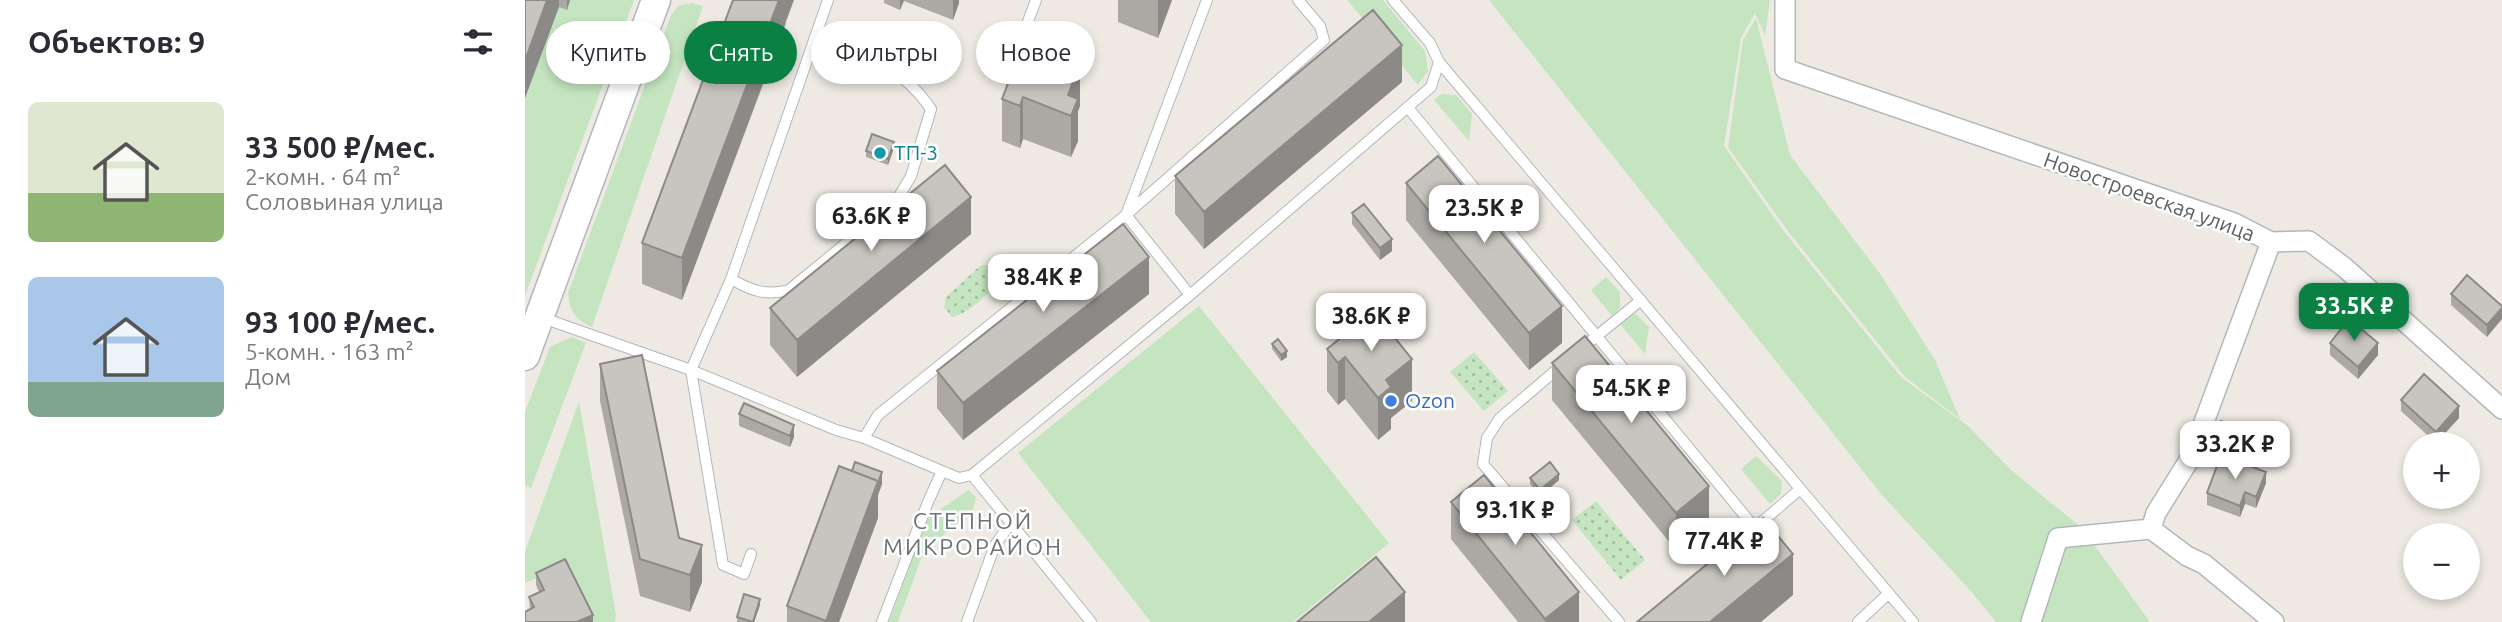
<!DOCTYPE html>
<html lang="ru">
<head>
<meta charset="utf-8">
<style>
	:root { --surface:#fff; --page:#f2f2f3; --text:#2b2b33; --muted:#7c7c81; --accent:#0b8043 }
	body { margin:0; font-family:Ubuntu,sans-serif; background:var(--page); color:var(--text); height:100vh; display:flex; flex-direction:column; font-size:26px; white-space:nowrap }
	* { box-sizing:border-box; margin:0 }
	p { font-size:23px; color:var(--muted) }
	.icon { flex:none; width:38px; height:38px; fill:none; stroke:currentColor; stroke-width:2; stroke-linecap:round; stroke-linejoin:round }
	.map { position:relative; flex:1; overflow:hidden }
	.drawer { display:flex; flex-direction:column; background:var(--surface); width:525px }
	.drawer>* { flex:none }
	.banner { position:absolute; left:21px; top:21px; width:665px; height:63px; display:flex; gap:14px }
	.buttons { position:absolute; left:1878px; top:432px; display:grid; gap:14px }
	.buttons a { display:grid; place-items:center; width:77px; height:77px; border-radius:50%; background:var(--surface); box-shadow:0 4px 10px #0003; font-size:35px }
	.price { position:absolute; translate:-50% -60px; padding:0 16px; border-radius:14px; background:#fff; color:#222; font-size:23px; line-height:46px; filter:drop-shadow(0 2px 4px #0008) }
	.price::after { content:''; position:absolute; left:50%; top:42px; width:21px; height:16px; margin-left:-10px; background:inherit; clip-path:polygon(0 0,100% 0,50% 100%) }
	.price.selected { background:var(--accent); color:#fff }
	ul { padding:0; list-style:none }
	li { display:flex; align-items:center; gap:21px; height:175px; padding:0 28px }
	li span { display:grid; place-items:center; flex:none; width:196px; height:140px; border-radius:10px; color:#555 }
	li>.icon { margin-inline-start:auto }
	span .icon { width:84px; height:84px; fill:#fffc; stroke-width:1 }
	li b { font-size:30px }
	h2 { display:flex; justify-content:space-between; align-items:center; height:84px; padding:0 28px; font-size:30px }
	.tag { padding:0 24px; border-radius:32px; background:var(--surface); box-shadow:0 4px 10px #0003; font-size:24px; line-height:63px }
	.tag.selected { background:var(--accent); color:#fff }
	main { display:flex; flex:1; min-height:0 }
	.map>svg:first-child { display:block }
</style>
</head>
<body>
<main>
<section class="drawer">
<h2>Объектов: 9<svg class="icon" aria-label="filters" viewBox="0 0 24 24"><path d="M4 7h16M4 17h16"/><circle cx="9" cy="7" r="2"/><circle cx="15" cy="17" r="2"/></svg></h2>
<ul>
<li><span style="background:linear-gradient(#dfe7d0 65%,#8fb573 0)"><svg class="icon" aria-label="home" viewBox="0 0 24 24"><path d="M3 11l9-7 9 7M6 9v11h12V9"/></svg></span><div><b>33 500 ₽/мес.</b><p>2-комн. · 64 m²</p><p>Соловьиная улица</p></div></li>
<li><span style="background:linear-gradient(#a9c7e8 75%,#7fa58c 0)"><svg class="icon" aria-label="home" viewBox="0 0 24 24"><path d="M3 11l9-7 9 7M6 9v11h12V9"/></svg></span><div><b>93 100 ₽/мес.</b><p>5-комн. · 163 m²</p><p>Дом</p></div></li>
</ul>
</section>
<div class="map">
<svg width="1977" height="622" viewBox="0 0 1977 622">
	<defs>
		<pattern id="park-dots" width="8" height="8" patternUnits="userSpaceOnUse" patternTransform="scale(1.75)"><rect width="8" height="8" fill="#c4e5c0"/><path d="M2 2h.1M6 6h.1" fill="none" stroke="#a2bda0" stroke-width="1.8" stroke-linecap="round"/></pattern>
	</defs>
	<rect width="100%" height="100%" fill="#eeeae3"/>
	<path fill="#c4e5c0" d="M 45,0 L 109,0 L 0,296 L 0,98 L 34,7 L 42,10 Z
		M 822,0 L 858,0 L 900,51 L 903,71 L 893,85 Z
		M 964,0 L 1245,0 L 1240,36 L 1230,13 L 1216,38 L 1199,146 L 1258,230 L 1376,377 L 1443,426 L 1486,470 L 1557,528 L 1625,622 L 1471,622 L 1445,590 L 1357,495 Z
		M 167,3 L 178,6 L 67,327 C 50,319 45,312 43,293 L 146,15 L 153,6 Z
		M 1231,18 L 1265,155 L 1356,275 L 1410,360 L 1435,419 L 1380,377 L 1262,230 L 1203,147 L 1218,40 Z
		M 917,94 L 931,95 L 947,114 L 944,141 L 909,100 Z
		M 1081,277 L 1095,292 L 1095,308 L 1087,316 L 1066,290 Z
		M 674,306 L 864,543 L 768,622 L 626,622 L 493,453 Z
		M 1111,314 L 1124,327 L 1120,354 L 1095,324 L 1105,315 Z
		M 47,337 L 61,343 L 6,488 L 0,485 L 0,412 L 25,347 Z
		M 54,401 L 91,615 L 90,622 L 69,622 L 41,566 L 0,583 L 0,552 Z
		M 1231,456 L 1257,481 L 1256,494 L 1245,504 L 1216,469 Z
		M 443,490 L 451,497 L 448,510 L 416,537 L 404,537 L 373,622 L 364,622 L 400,524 L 405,517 Z"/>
	<path fill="url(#park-dots)" d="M 456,265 L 466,265 L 475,275 C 472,289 442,315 427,317 L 419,307 L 421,297 Z
		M 949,352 L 983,391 L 959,411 L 925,372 Z
		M 1071,501 L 1120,560 L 1096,580 L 1047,520 Z"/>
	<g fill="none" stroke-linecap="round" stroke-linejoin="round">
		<g stroke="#b4b7ba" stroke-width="12">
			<path id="service" d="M 511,0 L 498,35 L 536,49
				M 914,62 L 1388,622
				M 884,109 L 1230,528
				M 206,279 C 227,291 241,296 264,290 L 370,203 L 386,176 L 406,109 C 376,65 338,54 290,37
				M 665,295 L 601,215 L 682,0
				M 15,317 L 166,370 L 311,430 L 339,438 L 417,471 L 403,502 L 357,622
				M 1067,340 L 1116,300
				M 1037,365 L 975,418 L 962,438 L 958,464 L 1094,622
				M 339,438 L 353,415 L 601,215 L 799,40 L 795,26 L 773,0
				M 417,471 L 434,478 L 447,475 L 665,295 L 906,87 L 914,62 L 905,43 L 868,0
				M 447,475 L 566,622
				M 1230,528 L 1275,489
				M 226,554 L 219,574 L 198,565 L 166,370 L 206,279 L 303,0
				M 442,622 L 470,545 L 486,523
				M 1333,622 L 1364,593"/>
		</g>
		<g stroke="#b4b7ba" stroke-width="22">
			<path id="minor" d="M 1260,0 L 1260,69 L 1709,223 L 1746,242 L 1666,457 L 1631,513 L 1626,529 L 1533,538 L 1506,622
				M 1746,242 L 1784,241 L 1819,267 L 1977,409
				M 1626,529 L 1662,556 L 1679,564 L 1749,622"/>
		</g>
		<g stroke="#b2b7bb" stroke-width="31">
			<path id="secondary" d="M 0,356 L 131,0"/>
		</g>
		<use href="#service" stroke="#fff" stroke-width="10"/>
		<use href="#minor" stroke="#fff" stroke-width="19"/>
		<use href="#secondary" stroke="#fff" stroke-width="28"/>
	</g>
	<path fill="#aca9a5" d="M 0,0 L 45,0 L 42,10 L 34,7 L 0,98 Z
		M 359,0 L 434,0 L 434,3 L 428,20 L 379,1 L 375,10 L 359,3 Z
		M 593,0 L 647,0 L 633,38 L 593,22 Z
		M 262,21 L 157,300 L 117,284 L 117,243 Z
		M 487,49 L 555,106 L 553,111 L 553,141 L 546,157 L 498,139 L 495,148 L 477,141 L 477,99 L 481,90 L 481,65 Z
		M 877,82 L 679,249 L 650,214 L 650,176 Z
		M 369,148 L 363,165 L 341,157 L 341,151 Z
		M 881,183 L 1037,343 L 1004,370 L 881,220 Z
		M 827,213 L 867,251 L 855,260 L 827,224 Z
		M 446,234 L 272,377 L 245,345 L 245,308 Z
		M 624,294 L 438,440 L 412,408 L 412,371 Z
		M 1926,294 L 1977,306 L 1962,337 L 1926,305 Z
		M 822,322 L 887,401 L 866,418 L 866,429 L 853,440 L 820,399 L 813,405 L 802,391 L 802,349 L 822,333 Z
		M 1805,343 L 1853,355 L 1833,379 L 1805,355 Z
		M 747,344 L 762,357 L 756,361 L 747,349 Z
		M 1027,363 L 1184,523 L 1151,550 L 1027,400 Z
		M 75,364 L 154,538 L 177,582 L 165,612 L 115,596 L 75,401 Z
		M 1876,400 L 1934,418 L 1911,443 L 1876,411 Z
		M 214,414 L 269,437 L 265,447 L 214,426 Z
		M 1689,440 L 1739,450 L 1732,468 L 1689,451 Z
		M 1005,478 L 1034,480 L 1015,496 L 1005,484 Z
		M 1741,483 L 1731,508 L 1720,504 L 1715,517 L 1682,505 L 1682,493 Z
		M 357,484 L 353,495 L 353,518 L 314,622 L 262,622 L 262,606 Z
		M 926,502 L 1054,622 L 993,622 L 926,539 Z
		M 11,573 L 68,622 L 5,610 L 4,597 L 14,592 L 11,585 Z
		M 235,605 L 229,622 L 212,622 L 212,617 Z"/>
	<path fill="#8c8a86" d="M 22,0 L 34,0 L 34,7 L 0,98 L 0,61 Z
		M 42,0 L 45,0 L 42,10 Z
		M 254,0 L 269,0 L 157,300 L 157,258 Z
		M 375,0 L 379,0 L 375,10 Z
		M 428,0 L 434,0 L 434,3 L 428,20 Z
		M 633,0 L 647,0 L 633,38 Z
		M 877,45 L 877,82 L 679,249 L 679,212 Z
		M 555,64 L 555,106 L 553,111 L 553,141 L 546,157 L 546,116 L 543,95 Z
		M 498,97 L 498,139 L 495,148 L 495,106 Z
		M 369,142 L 369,148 L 363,165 L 363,159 Z
		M 446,197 L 446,234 L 272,377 L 272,340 Z
		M 867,239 L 867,251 L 855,260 L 855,248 Z
		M 624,257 L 624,294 L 438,440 L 438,403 Z
		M 1037,306 L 1037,343 L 1004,370 L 1004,333 Z
		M 1977,308 L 1977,319 L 1962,337 L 1962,325 Z
		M 1853,343 L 1853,355 L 1833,379 L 1833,367 Z
		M 762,351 L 762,357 L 756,361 L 756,355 Z
		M 820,357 L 820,399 L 813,405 L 813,363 Z
		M 887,359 L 887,401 L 866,418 L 866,429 L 853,440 L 853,398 L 861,380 Z
		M 1934,406 L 1934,418 L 1911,443 L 1911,432 Z
		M 269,425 L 269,437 L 265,447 L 265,436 Z
		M 1739,438 L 1739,450 L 1732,468 L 1732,456 Z
		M 357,472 L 357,484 L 353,495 L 353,518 L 314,622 L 301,622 Z
		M 1741,472 L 1741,483 L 1731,508 L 1731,497 Z
		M 1034,474 L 1034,480 L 1015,496 L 1015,490 Z
		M 1184,486 L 1184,523 L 1151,550 L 1151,513 Z
		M 1720,492 L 1720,504 L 1715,517 L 1715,506 Z
		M 177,545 L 177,582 L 165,612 L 165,575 Z
		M 1268,554 L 1268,595 L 1236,622 L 1185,622 Z
		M 880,592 L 880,622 L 844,622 Z
		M 1054,592 L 1054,622 L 1020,622 L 1020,619 Z
		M 235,599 L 235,605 L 229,622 L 228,622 Z
		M 68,615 L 68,622 L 52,622 Z"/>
	<path fill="#c8c5c0" stroke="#8c8a86" stroke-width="2" d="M 0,0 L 22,0 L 0,61 Z
		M 208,0 L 254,0 L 157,258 L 117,243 Z
		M 848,10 L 877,45 L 679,212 L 650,176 Z
		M 487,49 L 518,61 L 521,51 L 555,64 L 543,95 L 553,99 L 546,116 L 498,97 L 495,106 L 477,99 L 489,68 L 481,65 Z
		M 347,134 L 369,142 L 363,159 L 341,151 Z
		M 913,156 L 1037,306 L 1004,333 L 881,183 Z
		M 420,165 L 446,197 L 272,340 L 245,308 Z
		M 839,204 L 867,239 L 855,248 L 827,213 Z
		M 598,224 L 624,257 L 438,403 L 412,371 Z
		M 1942,275 L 1977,306 L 1977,308 L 1962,325 L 1926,294 Z
		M 836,310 L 855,333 L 862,328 L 887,359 L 861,380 L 866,387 L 853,398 L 820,357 L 813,363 L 802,349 L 828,328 L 822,322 Z
		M 1824,319 L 1853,343 L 1833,367 L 1805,343 Z
		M 1060,336 L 1184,486 L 1151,513 L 1027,363 Z
		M 753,339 L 762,351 L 756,355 L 747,344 Z
		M 117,355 L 154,538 L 177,545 L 165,575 L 115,559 L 75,364 Z
		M 1899,374 L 1934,406 L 1911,432 L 1876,400 Z
		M 219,403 L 269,425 L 265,436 L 214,414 Z
		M 1696,421 L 1739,438 L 1732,456 L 1689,440 Z
		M 1696,455 L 1741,472 L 1731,497 L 1720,492 L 1715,506 L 1682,493 Z
		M 330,462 L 357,472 L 353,483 L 353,481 L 327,471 Z
		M 1025,462 L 1034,474 L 1015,490 L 1005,478 Z
		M 314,466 L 353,481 L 301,621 L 262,606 Z
		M 959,475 L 1054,592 L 1020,619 L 926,502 Z
		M 1238,518 L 1268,554 L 1185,622 L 1112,622 Z
		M 851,557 L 880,592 L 844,622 L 772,622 Z
		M 40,559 L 68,615 L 52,622 L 0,622 L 0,612 L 9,607 L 4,597 L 19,590 L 11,573 Z
		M 219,594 L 235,599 L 228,622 L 212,617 Z"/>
	<circle fill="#0f9aa8" stroke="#fff" stroke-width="2.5" cx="355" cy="153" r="7"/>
	<circle fill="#3f7fe0" stroke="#fff" stroke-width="2.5" cx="866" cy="401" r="7"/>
	<g text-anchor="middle" stroke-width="5" stroke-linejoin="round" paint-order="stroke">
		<g font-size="21" fill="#0d838f" stroke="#fff" text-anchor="start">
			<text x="369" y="160">ТП-3</text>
		</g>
		<g font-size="21" fill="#5b6064" stroke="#fff">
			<text transform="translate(1624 197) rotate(20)" y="7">Новостроевская улица</text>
		</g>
		<g font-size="21" fill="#366cbe" stroke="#fff" text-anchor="start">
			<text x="880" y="408">Ozon</text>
		</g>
		<g font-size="23" letter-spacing="2" fill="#6c7276" stroke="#fff">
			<text x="448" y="529">СТЕПНОЙ<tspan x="448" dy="26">МИКРОРАЙОН</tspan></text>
		</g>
	</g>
</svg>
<div class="buttons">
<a>+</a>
<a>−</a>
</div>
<b class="price" style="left:959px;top:245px">23.5K ₽</b>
<b class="price" style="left:346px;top:253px">63.6K ₽</b>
<b class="price" style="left:518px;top:314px">38.4K ₽</b>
<b class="price selected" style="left:1829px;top:343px">33.5K ₽</b>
<b class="price" style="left:846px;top:353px">38.6K ₽</b>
<b class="price" style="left:1106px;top:425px">54.5K ₽</b>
<b class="price" style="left:1710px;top:481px">33.2K ₽</b>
<b class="price" style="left:990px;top:547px">93.1K ₽</b>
<b class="price" style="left:1199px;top:578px">77.4K ₽</b>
<div class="banner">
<a class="tag">Купить</a>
<a class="tag selected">Снять</a>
<a class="tag">Фильтры</a>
<a class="tag">Новое</a>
</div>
</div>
</main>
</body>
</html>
